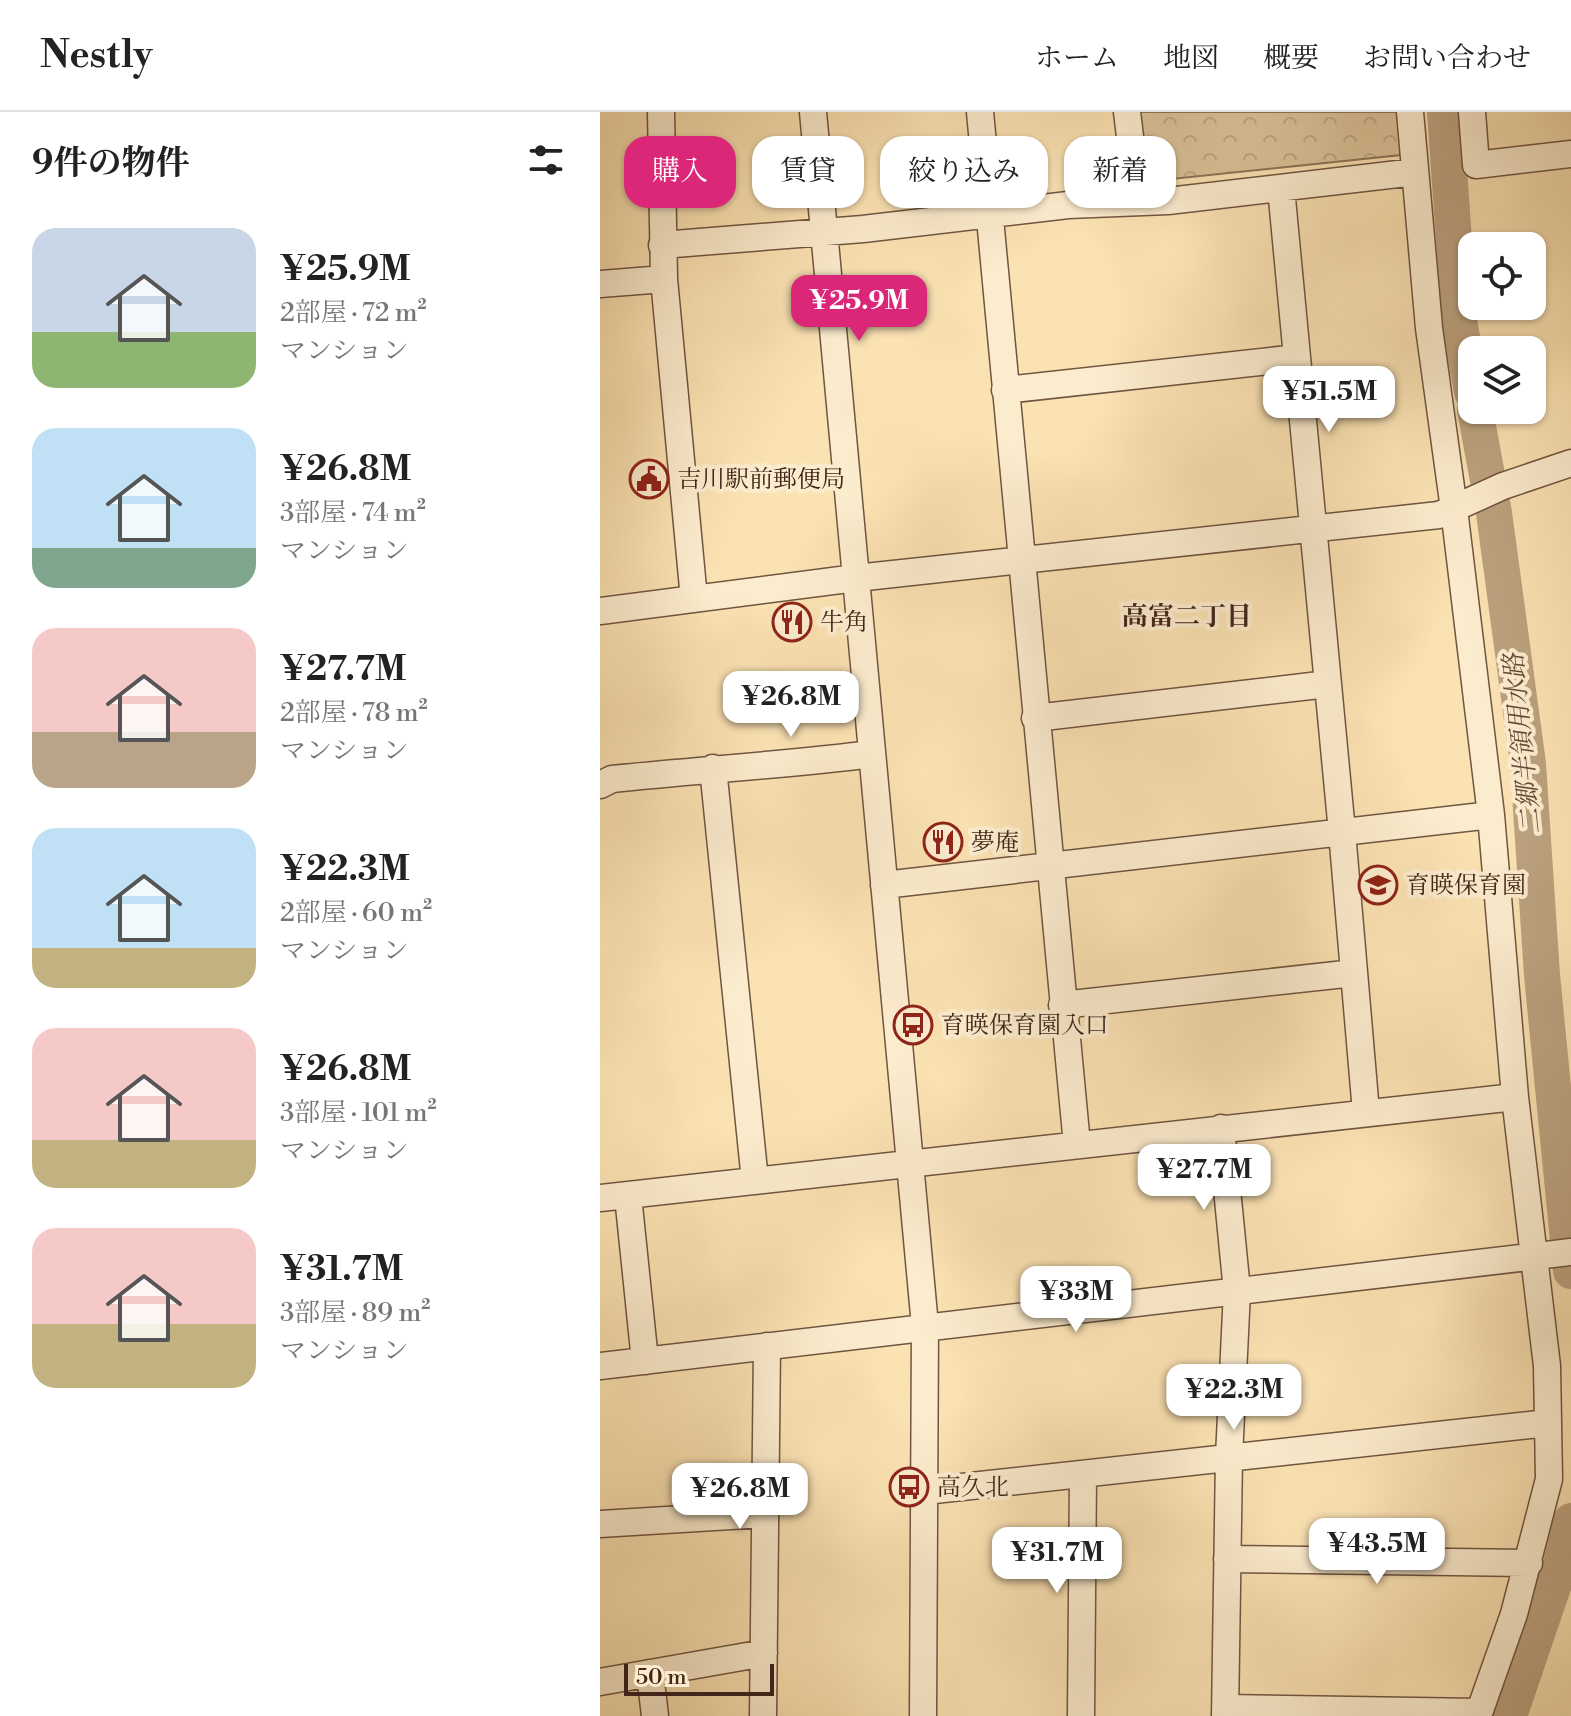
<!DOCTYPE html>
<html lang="ja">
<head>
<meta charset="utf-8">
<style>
	:root { --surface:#fff; --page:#f2f2f2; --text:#222; --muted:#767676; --line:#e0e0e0; --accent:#db2777 }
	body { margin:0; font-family:"Libre Bodoni","Noto Serif JP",serif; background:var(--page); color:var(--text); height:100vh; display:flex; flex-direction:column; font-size:30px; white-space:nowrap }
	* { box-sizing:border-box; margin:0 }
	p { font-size:26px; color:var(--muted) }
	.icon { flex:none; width:44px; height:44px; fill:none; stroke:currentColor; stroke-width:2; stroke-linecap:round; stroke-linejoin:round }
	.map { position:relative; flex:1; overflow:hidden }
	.side { display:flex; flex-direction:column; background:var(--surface); width:600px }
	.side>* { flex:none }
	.top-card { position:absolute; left:24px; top:24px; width:760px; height:72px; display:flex; gap:16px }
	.buttons { position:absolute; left:858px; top:120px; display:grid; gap:16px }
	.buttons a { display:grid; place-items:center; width:88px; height:88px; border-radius:16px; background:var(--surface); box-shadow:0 2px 6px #0004; font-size:40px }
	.scale { position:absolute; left:24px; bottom:20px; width:150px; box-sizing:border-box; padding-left:8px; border:4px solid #412619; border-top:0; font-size:22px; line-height:28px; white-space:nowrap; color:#412619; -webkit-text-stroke:6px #fcecce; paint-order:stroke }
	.price { position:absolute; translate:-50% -68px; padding:0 18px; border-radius:16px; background:#fff; color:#222; font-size:26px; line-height:52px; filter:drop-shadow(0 2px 4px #0008) }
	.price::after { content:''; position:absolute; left:50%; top:48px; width:24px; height:18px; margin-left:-12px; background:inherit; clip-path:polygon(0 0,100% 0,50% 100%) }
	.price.active { background:var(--accent); color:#fff }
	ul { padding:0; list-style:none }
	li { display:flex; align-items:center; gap:24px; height:200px; padding:0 32px }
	li span { display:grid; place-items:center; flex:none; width:224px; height:160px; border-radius:24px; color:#555 }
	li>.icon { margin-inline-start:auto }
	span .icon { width:96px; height:96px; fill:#fffc; stroke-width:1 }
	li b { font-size:34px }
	h2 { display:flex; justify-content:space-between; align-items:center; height:96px; padding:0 32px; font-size:34px }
	.chip { padding:0 28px; border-radius:24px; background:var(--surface); box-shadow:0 2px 6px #0004; font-size:28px; line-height:72px }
	.chip.active { background:var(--accent); color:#fff }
	header { display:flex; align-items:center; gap:48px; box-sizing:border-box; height:112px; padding:0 40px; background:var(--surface); border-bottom:2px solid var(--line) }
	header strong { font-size:38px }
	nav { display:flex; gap:44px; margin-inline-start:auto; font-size:28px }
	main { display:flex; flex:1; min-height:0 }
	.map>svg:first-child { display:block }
</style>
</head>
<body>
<header>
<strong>Nestly</strong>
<nav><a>ホーム</a><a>地図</a><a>概要</a><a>お問い合わせ</a></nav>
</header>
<main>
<section class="side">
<h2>9件の物件<svg class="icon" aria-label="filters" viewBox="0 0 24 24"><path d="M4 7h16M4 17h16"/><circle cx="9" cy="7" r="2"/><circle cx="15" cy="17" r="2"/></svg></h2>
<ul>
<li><span style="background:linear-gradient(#c9d6e8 65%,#8fb573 0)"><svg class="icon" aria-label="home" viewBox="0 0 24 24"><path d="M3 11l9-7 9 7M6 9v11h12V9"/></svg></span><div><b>¥25.9M</b><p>2部屋 · 72 m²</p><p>マンション</p></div></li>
<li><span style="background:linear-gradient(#bfe0f5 75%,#7fa58c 0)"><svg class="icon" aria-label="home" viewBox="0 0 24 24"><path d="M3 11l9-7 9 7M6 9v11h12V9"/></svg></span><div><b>¥26.8M</b><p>3部屋 · 74 m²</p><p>マンション</p></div></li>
<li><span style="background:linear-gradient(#f6c9c9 65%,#b9a48a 0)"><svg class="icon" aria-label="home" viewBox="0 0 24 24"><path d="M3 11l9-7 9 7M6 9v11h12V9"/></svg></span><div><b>¥27.7M</b><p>2部屋 · 78 m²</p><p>マンション</p></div></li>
<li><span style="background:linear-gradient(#bfe0f5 75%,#c2b280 0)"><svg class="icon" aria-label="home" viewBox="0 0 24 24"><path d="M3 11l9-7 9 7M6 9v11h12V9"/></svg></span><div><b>¥22.3M</b><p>2部屋 · 60 m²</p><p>マンション</p></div></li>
<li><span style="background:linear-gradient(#f6c9c9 70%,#c2b280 0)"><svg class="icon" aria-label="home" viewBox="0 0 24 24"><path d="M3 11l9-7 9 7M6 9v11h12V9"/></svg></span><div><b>¥26.8M</b><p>3部屋 · 101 m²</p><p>マンション</p></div></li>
<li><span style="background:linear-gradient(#f6c9c9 60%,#c2b280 0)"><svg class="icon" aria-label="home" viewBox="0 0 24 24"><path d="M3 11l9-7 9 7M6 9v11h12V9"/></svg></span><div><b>¥31.7M</b><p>3部屋 · 89 m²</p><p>マンション</p></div></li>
</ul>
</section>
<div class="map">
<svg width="971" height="1604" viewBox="0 0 971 1604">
	<defs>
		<pattern id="forest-crowns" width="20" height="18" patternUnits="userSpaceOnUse" patternTransform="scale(2)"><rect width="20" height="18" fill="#dbc299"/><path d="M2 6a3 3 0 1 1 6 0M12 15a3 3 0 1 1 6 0" fill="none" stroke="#bda783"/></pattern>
	</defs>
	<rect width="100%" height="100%" fill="#fbe2b3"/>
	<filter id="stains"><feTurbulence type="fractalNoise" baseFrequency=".0025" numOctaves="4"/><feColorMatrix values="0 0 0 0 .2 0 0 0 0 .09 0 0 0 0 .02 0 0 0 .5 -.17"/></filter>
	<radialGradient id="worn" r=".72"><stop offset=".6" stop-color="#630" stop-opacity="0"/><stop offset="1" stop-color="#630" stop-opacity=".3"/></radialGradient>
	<path fill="url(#forest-crowns)" stroke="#8e7459" stroke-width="2" d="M 536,0 L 798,0 L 801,43 L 543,70 Z"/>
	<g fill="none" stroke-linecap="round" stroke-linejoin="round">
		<path stroke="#bca27f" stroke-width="36" d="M 845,0 L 860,214 L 872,280
			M 875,298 L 894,401 L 928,652 L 942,863 L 971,1159
			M 909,1604 L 961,1451 L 971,1409"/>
		<g stroke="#705540" stroke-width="29">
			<path id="minor" d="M 61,0 L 64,167 L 94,487
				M 213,0 L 325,1214 L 323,1604
				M 380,0 L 477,1033
				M 527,0 L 538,90
				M 810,0 L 829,216 L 854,397 L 891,703 L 915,985 L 947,1254 L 949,1367 L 914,1502 L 878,1604
				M 872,0 L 876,53 L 971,42
				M 681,76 L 742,720 L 766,1000
				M 62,133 L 263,117 L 468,93 L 568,89 L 815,60
				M 0,172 L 64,167
				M 405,278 L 697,246
				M 0,499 L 256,466 L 839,403 L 903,374 L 971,351
				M 435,606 L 728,572
				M 113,656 L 155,1069
				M 0,673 L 12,667 C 98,658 185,653 272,642
				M 284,773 L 891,703
				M 462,893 L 754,861
				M 621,1016 L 637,1179 L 629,1345 L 625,1604
				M 28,1084 L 45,1249
				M 0,1086 L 915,985
				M 0,1254 L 971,1140
				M 325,1379 L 948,1311
				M 0,1412 L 165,1402
				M 627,1447 L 929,1451
				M 50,1561 L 55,1604
				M 0,1570 L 164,1541
				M 626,1596 L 879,1600
				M 163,1604 L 167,1234
				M 481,1604 L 483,1362"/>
		</g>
		<use href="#minor" stroke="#fcecce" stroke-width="26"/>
	</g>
	<defs>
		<g id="civic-ring" transform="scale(2)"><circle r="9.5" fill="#fcecce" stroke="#8f2418" stroke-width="1.5"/><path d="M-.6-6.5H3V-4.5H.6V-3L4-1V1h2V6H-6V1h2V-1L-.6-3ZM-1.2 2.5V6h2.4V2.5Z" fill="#8f2418"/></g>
		<g id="restaurant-ring" transform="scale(2)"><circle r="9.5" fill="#fcecce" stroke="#8f2418" stroke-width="1.5"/><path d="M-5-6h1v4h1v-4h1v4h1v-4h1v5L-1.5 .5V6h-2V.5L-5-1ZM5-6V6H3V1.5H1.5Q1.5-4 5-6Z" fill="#8f2418"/></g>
		<g id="school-ring" transform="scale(2)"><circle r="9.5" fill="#fcecce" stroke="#8f2418" stroke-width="1.5"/><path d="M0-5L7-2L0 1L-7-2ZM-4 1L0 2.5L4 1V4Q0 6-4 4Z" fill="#8f2418"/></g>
		<g id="bus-ring" transform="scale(2)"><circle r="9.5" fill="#fcecce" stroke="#8f2418" stroke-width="1.5"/><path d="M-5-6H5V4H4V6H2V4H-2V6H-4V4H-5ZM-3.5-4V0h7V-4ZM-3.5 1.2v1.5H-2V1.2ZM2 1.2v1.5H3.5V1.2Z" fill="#8f2418"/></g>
	</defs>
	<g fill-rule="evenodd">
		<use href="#civic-ring" x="49" y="367"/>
		<use href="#restaurant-ring" x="192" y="510"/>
		<use href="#restaurant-ring" x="343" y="730"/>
		<use href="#school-ring" x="778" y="773"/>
		<use href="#bus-ring" x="313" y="913"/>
		<use href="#bus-ring" x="309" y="1375"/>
	</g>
	<g text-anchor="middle" stroke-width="8" stroke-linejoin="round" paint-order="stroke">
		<g font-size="24" fill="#412619" stroke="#fcecce" text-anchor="start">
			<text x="77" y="375">吉川駅前郵便局</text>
			<text x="220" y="518">牛角</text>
			<text x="371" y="738">夢庵</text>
			<text x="806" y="781">育暎保育園</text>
			<text x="341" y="921">育暎保育園入口</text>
			<text x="337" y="1383">高久北</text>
		</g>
		<g font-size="26" font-weight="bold" fill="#412619" stroke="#fcecce">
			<text x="587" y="513">高富二丁目</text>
		</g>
		<g font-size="26" font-style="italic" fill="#664b38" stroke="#fcecce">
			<text transform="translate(922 632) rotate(-96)" y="9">二郷半領用水路</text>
		</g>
	</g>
	<rect width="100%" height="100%" filter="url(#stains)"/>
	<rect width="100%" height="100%" fill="url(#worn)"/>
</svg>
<div class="buttons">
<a><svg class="icon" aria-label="locate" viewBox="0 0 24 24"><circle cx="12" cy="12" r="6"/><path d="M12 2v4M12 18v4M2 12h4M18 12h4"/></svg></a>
<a><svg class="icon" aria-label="layers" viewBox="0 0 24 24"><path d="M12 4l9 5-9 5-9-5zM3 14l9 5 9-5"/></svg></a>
</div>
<div class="scale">50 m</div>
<b class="price active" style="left:259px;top:231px">¥25.9M</b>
<b class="price" style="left:729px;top:322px">¥51.5M</b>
<b class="price" style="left:191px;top:627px">¥26.8M</b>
<b class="price" style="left:604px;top:1100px">¥27.7M</b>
<b class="price" style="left:476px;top:1222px">¥33M</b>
<b class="price" style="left:634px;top:1320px">¥22.3M</b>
<b class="price" style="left:140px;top:1419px">¥26.8M</b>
<b class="price" style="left:777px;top:1474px">¥43.5M</b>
<b class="price" style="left:457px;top:1483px">¥31.7M</b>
<div class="top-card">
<a class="chip active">購入</a>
<a class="chip">賃貸</a>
<a class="chip">絞り込み</a>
<a class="chip">新着</a>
</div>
</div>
</main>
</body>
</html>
